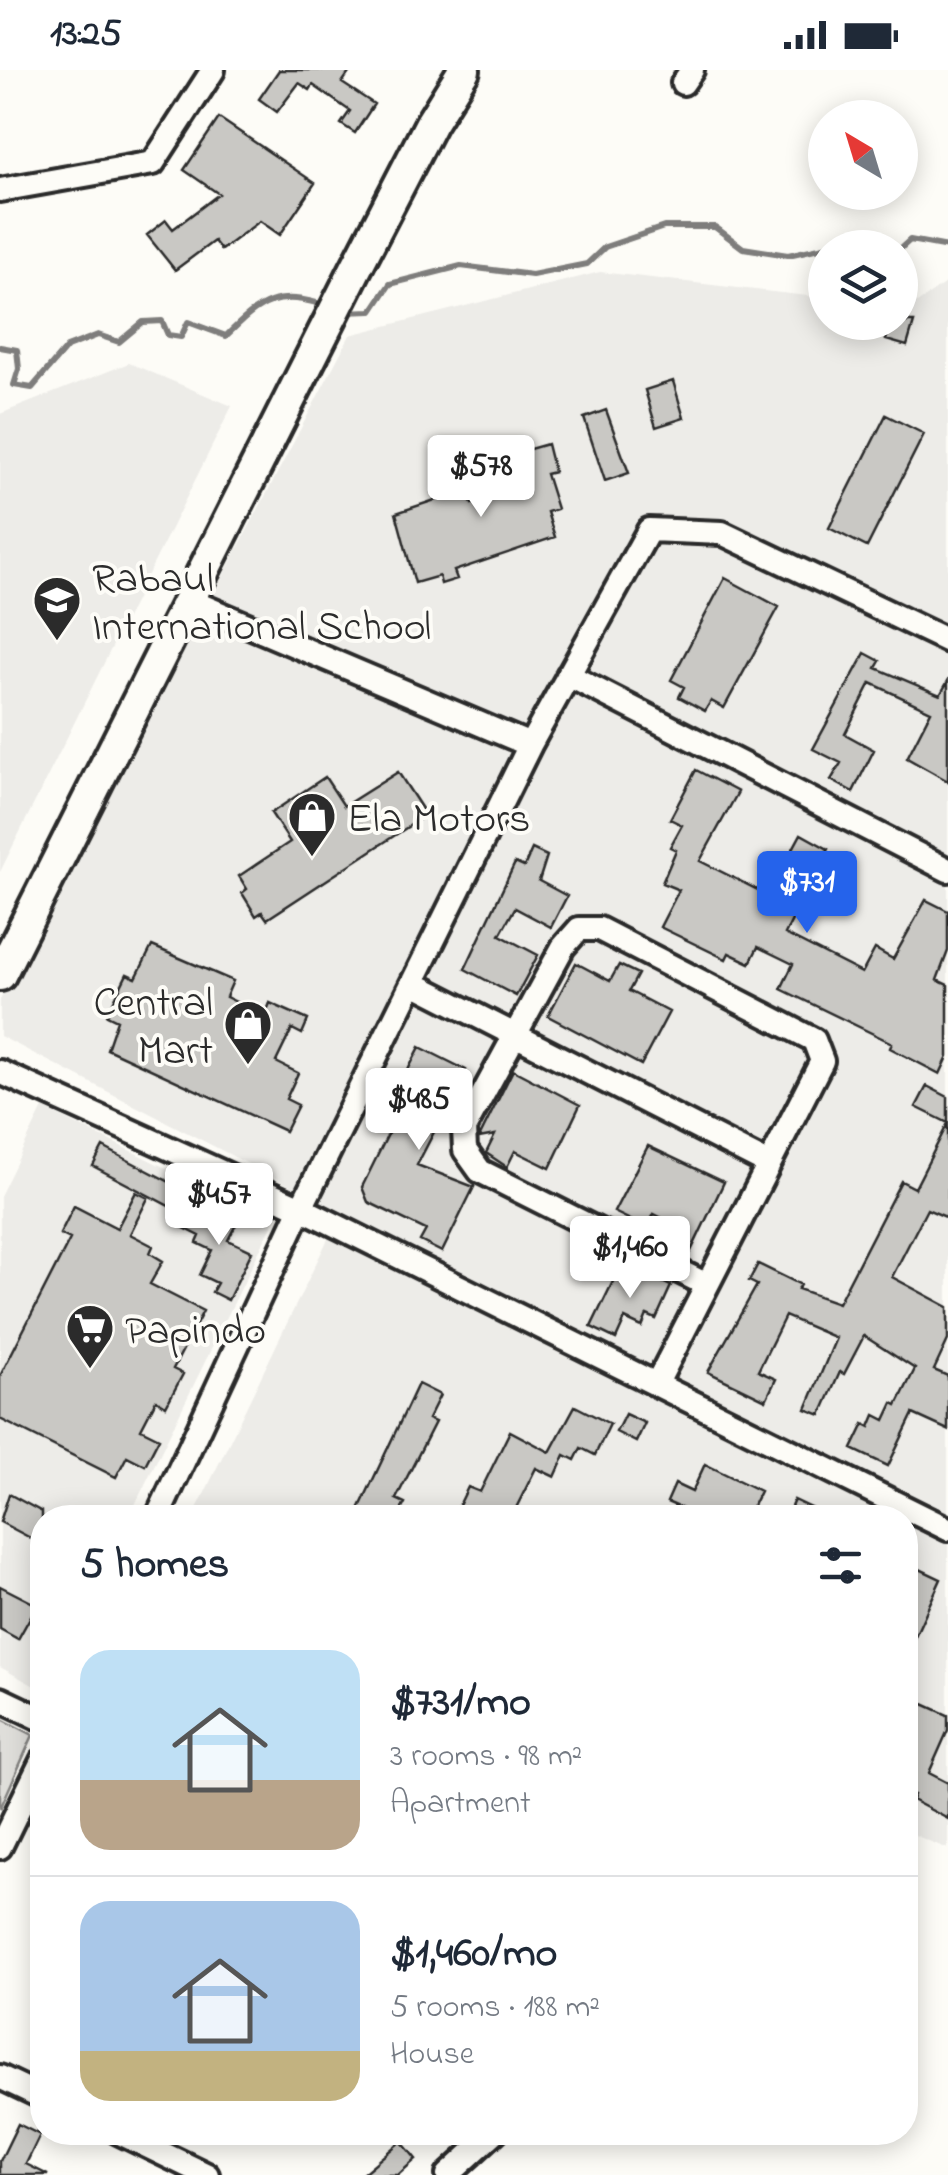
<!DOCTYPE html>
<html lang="en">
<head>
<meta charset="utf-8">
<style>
	:root { --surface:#fff; --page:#f2f2f3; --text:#1f2937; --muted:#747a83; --line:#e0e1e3; --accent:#2563eb }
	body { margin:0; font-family:"Indie Flower",sans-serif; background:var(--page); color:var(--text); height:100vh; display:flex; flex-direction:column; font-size:38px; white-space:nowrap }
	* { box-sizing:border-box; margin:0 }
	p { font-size:32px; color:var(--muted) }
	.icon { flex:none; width:55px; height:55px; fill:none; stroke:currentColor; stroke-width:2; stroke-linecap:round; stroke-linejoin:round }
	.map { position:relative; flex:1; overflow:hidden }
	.drawer { position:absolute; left:30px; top:1435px; width:888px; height:640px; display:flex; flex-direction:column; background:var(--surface); border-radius:40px; box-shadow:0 5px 25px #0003 }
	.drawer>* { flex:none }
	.needle { width:65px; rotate:322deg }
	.controls { position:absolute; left:808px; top:30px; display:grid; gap:20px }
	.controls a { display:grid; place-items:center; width:110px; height:110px; border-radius:50%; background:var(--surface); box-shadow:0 5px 25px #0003; font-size:50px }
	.price { position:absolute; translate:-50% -85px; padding:0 22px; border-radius:10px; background:#fff; color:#222; font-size:32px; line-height:65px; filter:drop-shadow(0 2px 5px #0008) }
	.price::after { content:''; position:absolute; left:50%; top:60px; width:30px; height:22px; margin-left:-15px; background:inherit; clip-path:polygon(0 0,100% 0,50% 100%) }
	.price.on { background:var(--accent); color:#fff }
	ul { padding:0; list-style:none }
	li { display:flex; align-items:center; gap:30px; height:250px; padding:0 50px }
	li+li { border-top:2px solid var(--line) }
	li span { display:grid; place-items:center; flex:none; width:280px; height:200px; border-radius:30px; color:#555 }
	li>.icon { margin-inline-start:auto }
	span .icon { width:120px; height:120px; fill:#fffc; stroke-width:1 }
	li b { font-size:42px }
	h2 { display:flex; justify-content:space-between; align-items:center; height:120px; padding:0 50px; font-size:42px }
	.status { display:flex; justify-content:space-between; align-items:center; height:70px; padding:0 50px; background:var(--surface); direction:ltr }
	.status svg { height:28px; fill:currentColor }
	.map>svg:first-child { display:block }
</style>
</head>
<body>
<div class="status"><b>13:25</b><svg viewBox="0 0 49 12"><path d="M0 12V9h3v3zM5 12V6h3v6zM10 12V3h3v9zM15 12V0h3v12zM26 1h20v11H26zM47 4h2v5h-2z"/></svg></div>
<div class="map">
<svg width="948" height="2105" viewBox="0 0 948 2105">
	<rect width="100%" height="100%" fill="#fdfcf7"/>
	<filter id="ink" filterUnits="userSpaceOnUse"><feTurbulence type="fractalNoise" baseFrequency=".01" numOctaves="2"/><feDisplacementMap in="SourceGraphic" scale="20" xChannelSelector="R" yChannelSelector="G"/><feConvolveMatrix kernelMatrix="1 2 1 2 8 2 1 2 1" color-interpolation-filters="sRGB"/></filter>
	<g filter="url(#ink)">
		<path fill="#edece8" d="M 600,202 L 825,228 L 825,252 L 900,252 L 900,237 L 910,238 L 948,211 L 948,1779 L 905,1761 L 905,1448 L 193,1447 L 341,1142 L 0,966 L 0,930 L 350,265 Z
			M 129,293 L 232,336 L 0,802 L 0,344 Z
			M 43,1038 L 274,1151 L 129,1447 L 42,1448 L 40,1619 L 0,1597 L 0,1126 Z"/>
		<path fill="#dfdeda" stroke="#858482" stroke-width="2.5" d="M 0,1648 L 33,1665 L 0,1739 Z"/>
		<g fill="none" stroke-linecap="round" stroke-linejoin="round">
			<path stroke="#7e7d7b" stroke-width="6" d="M 900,179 L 910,170 L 948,177
				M 343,242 L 372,241 L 390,214 L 461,196 L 532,205 L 587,194 L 605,177 L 664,157 L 715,157 L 743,178 L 788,185 L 842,173 L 847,178
				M 0,277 L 17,280 L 19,299 L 14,315 L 32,318 L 67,277 L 98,265 L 119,272 L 143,252 L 162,251 L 168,265 L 181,267 L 188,252 L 226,266 C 261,231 277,220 327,236"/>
		</g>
		<path fill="#c9c8c4" stroke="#2b2b2b" stroke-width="2.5" d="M 279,0 L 351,0 L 342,13 L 374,34 L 355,63 L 341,54 L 350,41 L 313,15 L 310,20 L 299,13 L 277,42 L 259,29 Z
			M 219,48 L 315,113 L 280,165 L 260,151 L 221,180 L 214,171 L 175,200 L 147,165 L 166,150 L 173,159 L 219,124 L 184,100 Z
			M 892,252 L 914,252 L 907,276 L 886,270 Z
			M 673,311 L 684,348 L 656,357 L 645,320 Z
			M 606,340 L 629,403 L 605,411 L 584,348 Z
			M 886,345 L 924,364 L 867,477 L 829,458 Z
			M 547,374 L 554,402 L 546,404 L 557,439 L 547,442 L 555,467 L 454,501 L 457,509 L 441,514 L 439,506 L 415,513 L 396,443 L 447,426 L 440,414 L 456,404 L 472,434 L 507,422 L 498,388 Z
			M 725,508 L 779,537 L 724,638 L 711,631 L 705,641 L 679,627 L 684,617 L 671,610 Z
			M 865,583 L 880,591 L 876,598 L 940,625 L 948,611 L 948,711 L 907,688 L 931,641 L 871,613 L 845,664 L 874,680 L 853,722 L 831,710 L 841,693 L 813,679 Z
			M 696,700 L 738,722 L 700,791 L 768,825 L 801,764 L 828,779 L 785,864 L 862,903 L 875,879 L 893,889 L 926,830 L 948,841 L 948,881 L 937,910 L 948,915 L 948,987 L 940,1004 L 890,978 L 892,973 L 781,919 L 793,894 L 758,877 L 750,893 L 729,883 L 726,889 L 660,857 L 679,820 L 662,813 L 676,780 L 670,777 L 682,755 L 670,749 Z
			M 398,702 L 426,745 L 267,849 L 262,842 L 256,846 L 242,823 L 247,819 L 239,806 L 290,772 L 271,743 L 325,707 L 344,736 Z
			M 532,779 L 547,786 L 539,811 L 567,826 L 551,857 L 515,838 L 500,865 L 538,885 L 516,926 L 465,899 L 515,793 L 524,797 Z
			M 152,876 L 233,911 L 226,927 L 265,946 L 270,933 L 308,950 L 302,964 L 292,959 L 276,992 L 298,1003 L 286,1029 L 298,1035 L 285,1061 L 107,979 L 117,950 L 107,945 L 127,904 L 136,908 Z
			M 576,893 L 610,911 L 619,895 L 638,904 L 629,921 L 669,942 L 641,995 L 548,946 Z
			M 420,977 L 466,1000 L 417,1095 L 474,1117 L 442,1182 L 420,1171 L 426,1160 L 368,1132 L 362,1117 L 393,1054 L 383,1048 Z
			M 513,1000 L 580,1035 L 550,1098 L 515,1081 L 507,1097 L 486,1083 L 495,1065 L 479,1068 Z
			M 927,1016 L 948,1027 L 948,1148 L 927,1139 L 892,1207 L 948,1237 L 948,1270 L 934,1300 L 948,1306 L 948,1360 L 913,1344 L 888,1396 L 852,1379 L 864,1354 L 870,1357 L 875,1345 L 885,1350 L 893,1333 L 897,1335 L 915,1299 L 864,1266 L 844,1304 L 840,1302 L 821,1345 L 806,1339 L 836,1268 L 785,1246 L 758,1301 L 776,1309 L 766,1330 L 708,1302 L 757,1215 L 749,1211 L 758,1194 L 801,1215 L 798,1219 L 838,1233 L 901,1111 L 915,1118 L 948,1053 L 916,1037 Z
			M 648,1076 L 724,1112 L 690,1183 L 674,1176 L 682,1158 L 654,1144 L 647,1158 L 614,1142 Z
			M 103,1077 L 179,1117 L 169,1136 L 93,1096 Z
			M 136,1122 L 148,1128 L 130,1164 L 153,1176 L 150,1183 L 163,1191 L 150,1214 L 203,1241 L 173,1299 L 183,1304 L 166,1336 L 156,1330 L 141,1359 L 159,1368 L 145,1395 L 127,1386 L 116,1407 L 0,1349 L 0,1306 L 70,1169 L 60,1164 L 74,1136 L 117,1158 Z
			M 214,1134 L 240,1147 L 228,1170 L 252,1181 L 228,1230 L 212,1222 L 217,1213 L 200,1205 L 212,1180 L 197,1173 L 200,1166 L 180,1156 L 189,1138 L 208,1148 Z
			M 622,1193 L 671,1216 L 656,1249 L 647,1245 L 642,1257 L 625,1249 L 616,1269 L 591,1257 Z
			M 418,1314 L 440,1325 L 428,1349 L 435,1352 L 396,1429 L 405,1433 L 397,1448 L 355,1448 Z
			M 575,1336 L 610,1354 L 595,1385 L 581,1378 L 575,1390 L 565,1385 L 555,1407 L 536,1398 L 511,1448 L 453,1448 L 468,1417 L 480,1422 L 510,1361 L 550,1382 Z
			M 625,1344 L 645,1353 L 636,1372 L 616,1362 Z
			M 705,1394 L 760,1421 L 747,1448 L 679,1448 L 683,1439 L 667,1432 L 675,1414 L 692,1422 Z
			M 9,1424 L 42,1442 L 42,1474 L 0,1452 Z
			M 794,1430 L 832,1448 L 786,1448 Z
			M 905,1492 L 941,1509 L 905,1588 Z
			M 0,1516 L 37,1535 L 18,1569 L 0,1559 Z
			M 919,1632 L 948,1645 L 948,1660 L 929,1703 L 948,1713 L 948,1749 L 912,1730 L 914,1725 L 905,1721 L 905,1665 Z
			M 18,2054 L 40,2065 L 26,2094 L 48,2105 L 0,2105 L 0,2091 Z
			M 401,2071 L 416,2089 L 398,2105 L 361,2105 Z"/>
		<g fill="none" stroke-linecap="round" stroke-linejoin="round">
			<g stroke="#2b2b2b" stroke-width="30">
				<path id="minor" d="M 683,13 L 692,0
					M 0,120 L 153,93 L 213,0
					M 186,529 L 530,675 L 649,460 L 722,463 L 948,571
					M 568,605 L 948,800
					M 415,914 L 768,1094
					M 0,1002 L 301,1138 L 948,1459
					M 657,1313 L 822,991 L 814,970 L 599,859 L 579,859 L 563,877 L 464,1059 L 465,1080 L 480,1101 L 705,1214
					M 157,1448 L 301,1138 L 530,675
					M 0,1629 L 42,1649
					M 0,1777 L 42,1691
					M 0,2007 L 42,2027
					M 118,2062 L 207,2105
					M 448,2105 L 495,2062"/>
			</g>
			<g stroke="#2b2b2b" stroke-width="38">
				<path id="major" d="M 0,905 L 355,200 L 431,53 L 464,0"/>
			</g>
			<use href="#minor" stroke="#fdfcf7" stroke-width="22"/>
			<use href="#major" stroke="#fdfcf7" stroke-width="30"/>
		</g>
	</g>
	<defs>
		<g id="school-pin" transform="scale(2.5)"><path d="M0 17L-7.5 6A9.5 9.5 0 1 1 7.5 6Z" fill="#2b2b2b" stroke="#fdfcf7"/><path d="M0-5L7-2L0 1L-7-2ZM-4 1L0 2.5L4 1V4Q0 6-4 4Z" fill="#fff"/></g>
		<g id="shop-pin" transform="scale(2.5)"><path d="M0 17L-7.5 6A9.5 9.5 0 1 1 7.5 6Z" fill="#2b2b2b" stroke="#fdfcf7"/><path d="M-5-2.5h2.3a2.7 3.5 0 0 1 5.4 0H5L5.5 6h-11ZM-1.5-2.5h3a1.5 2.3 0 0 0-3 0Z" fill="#fff"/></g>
		<g id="supermarket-pin" transform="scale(2.5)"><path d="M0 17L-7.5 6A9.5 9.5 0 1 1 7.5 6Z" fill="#2b2b2b" stroke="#fdfcf7"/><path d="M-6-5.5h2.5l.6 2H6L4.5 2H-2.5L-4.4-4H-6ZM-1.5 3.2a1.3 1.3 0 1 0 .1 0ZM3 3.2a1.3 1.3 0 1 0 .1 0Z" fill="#fff"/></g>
	</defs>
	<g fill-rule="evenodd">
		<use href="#school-pin" x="57" y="530"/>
		<use href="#shop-pin" x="312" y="746"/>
		<use href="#shop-pin" x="248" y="954"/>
		<use href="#supermarket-pin" x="90" y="1258"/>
	</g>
	<g text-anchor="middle" stroke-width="8" stroke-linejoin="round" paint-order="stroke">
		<g font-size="42" fill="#2b2b2b" stroke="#fdfcf7" text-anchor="start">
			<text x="92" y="521">Rabaul<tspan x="92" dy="48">International School</tspan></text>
			<text x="347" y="761">Ela Motors</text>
			<text x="213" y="945" text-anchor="end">Central<tspan x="213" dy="48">Mart</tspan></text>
			<text x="125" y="1273">Papindo</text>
		</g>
	</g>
</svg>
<div class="controls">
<a><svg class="needle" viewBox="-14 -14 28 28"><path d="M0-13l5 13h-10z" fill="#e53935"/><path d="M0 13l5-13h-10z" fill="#747a83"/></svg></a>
<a><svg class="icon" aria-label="layers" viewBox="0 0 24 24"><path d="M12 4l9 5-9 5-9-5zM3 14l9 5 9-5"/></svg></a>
</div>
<b class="price" style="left:481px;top:450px">$578</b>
<b class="price on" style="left:807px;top:866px">$731</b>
<b class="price" style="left:419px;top:1083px">$485</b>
<b class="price" style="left:219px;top:1178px">$457</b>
<b class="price" style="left:630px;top:1231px">$1,460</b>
<section class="drawer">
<h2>5 homes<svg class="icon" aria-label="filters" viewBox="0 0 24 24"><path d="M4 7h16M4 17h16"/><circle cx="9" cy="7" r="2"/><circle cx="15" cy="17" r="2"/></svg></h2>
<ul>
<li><span style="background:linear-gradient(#bfe0f5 65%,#b9a48a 0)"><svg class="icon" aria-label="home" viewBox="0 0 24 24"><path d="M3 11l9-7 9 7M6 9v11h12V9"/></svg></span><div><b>$731/mo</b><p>3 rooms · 98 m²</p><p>Apartment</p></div></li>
<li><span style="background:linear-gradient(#a9c7e8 75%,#c2b280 0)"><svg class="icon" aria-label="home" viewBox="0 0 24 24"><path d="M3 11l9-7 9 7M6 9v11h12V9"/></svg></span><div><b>$1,460/mo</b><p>5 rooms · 188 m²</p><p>House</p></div></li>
</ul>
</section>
</div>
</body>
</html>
